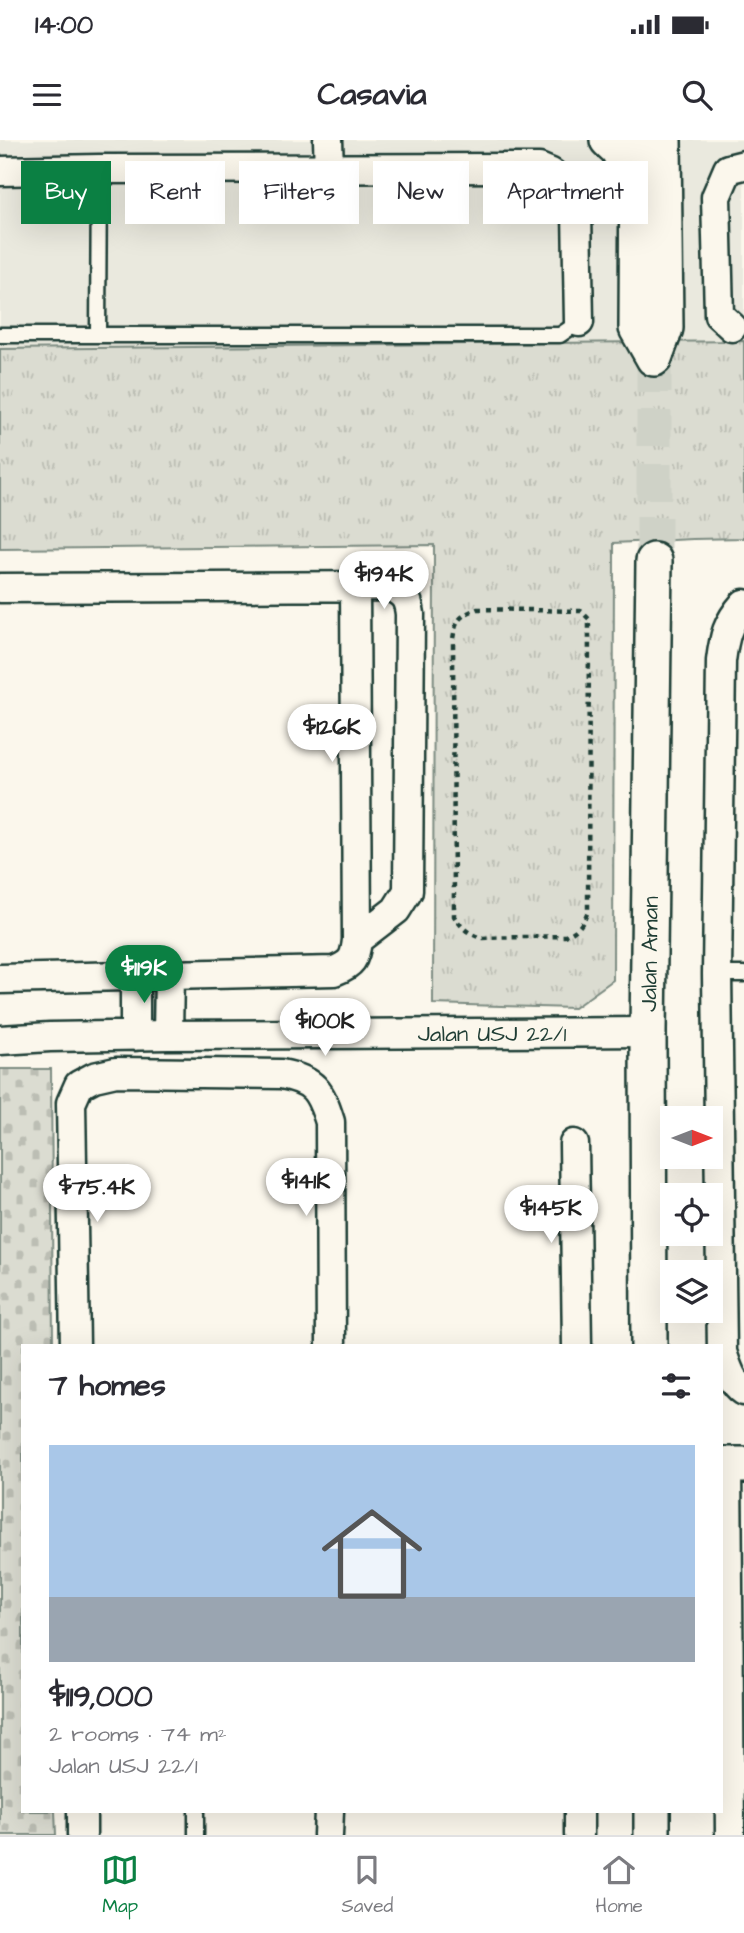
<!DOCTYPE html>
<html lang="en">
<head>
<meta charset="utf-8">
<style>
	:root { --surface:#fff; --page:#f2f2f3; --text:#2b2b33; --muted:#7c7c81; --line:#e1e1e2; --accent:#0b8043 }
	body { margin:0; font-family:"Architects Daughter",sans-serif; background:var(--page); color:var(--text); height:100vh; display:flex; flex-direction:column; font-size:26px; white-space:nowrap }
	* { box-sizing:border-box; margin:0 }
	p { font-size:23px; color:var(--muted) }
	.icon { flex:none; width:38px; height:38px; fill:none; stroke:currentColor; stroke-width:2; stroke-linecap:round; stroke-linejoin:round }
	.map { position:relative; flex:1; overflow:hidden }
	.details { position:absolute; left:21px; top:1204px; width:702px; height:469px; display:flex; flex-direction:column; background:var(--surface); border-radius:0px; box-shadow:0 7px 28px #0002 }
	.details>* { flex:none }
	.guide { position:absolute; left:21px; top:21px; width:704px; height:63px; display:flex; gap:14px }
	.needle { width:46px; rotate:90deg }
	.buttons { position:absolute; left:660px; top:966px; display:grid; gap:14px }
	.buttons a { display:grid; place-items:center; width:63px; height:63px; border-radius:0px; background:var(--surface); box-shadow:0 7px 28px #0002; font-size:35px }
	.price { position:absolute; translate:-50% -60px; padding:0 16px; border-radius:24px; background:#fff; color:#222; font-size:23px; line-height:46px; filter:drop-shadow(0 2px 4px #0008) }
	.price::after { content:''; position:absolute; left:50%; top:42px; width:21px; height:16px; margin-left:-10px; background:inherit; clip-path:polygon(0 0,100% 0,50% 100%) }
	.price.current { background:var(--accent); color:#fff }
	ul { padding:0; list-style:none }
	li { display:grid; align-content:center; gap:14px; height:371px; padding:0 28px }
	li+li { border-top:2px solid var(--line) }
	li span { display:grid; place-items:center; height:217px; border-radius:0px; color:#555 }
	li>.icon { margin-inline-start:auto }
	span .icon { width:126px; height:126px; fill:#fffc; stroke-width:1 }
	li b { font-size:30px }
	h2 { display:flex; justify-content:space-between; align-items:center; height:84px; padding:0 28px; font-size:30px }
	.chip { padding:0 24px; border-radius:0px; background:var(--surface); box-shadow:0 7px 28px #0002; font-size:24px; line-height:63px }
	.chip.current { background:var(--accent); color:#fff }
	.status { display:flex; justify-content:space-between; align-items:center; height:49px; padding:0 35px; background:var(--surface); direction:ltr }
	.status svg { height:19px; fill:currentColor }
	header { display:flex; justify-content:space-between; align-items:center; height:91px; padding:0 28px; background:var(--surface); font-size:32px; font-weight:700 }
	.menu { display:flex; justify-content:space-around; align-items:center; height:98px; border-top:2px solid var(--line); background:var(--surface); font-size:19px; color:var(--muted) }
	.menu a { display:grid; justify-items:center; gap:4px }
	.menu .current { color:var(--accent) }
	.map>svg:first-child { display:block }
</style>
</head>
<body>
<div class="status"><b>14:00</b><svg viewBox="0 0 49 12"><path d="M0 12V9h3v3zM5 12V6h3v6zM10 12V3h3v9zM15 12V0h3v12zM26 1h20v11H26zM47 4h2v5h-2z"/></svg></div>
<header><svg class="icon" aria-label="menu" viewBox="0 0 24 24"><path d="M4 6h16M4 12h16M4 18h16"/></svg>Casavia<svg class="icon" aria-label="search" viewBox="0 0 24 24"><circle cx="10" cy="10" r="6"/><path d="M15 15l6 6"/></svg></header>
<div class="map">
<svg width="744" height="1695" viewBox="0 0 744 1695">
	<defs>
		<pattern id="grass-tufts" width="24" height="20" patternUnits="userSpaceOnUse" patternTransform="scale(1.75)"><rect width="24" height="20" fill="#dbdcd1"/><path d="M3 7l-1-3M5 7V3M7 7l1-3M15 17l-1-3M17 17v-4M19 17l1-3" fill="none" stroke="#bcbeb4"/></pattern>
		<pattern id="cemetery-stones" width="16" height="16" patternUnits="userSpaceOnUse" patternTransform="scale(1.75)"><rect width="16" height="16" fill="#dbdcd1"/><path d="M2 7V4a2 2 0 0 1 4 0v3zM10 15v-3a2 2 0 0 1 4 0v3z" fill="#bcbeb4"/></pattern>
	</defs>
	<rect width="100%" height="100%" fill="#fbf7ec"/>
	<filter id="ink" filterUnits="userSpaceOnUse"><feTurbulence type="fractalNoise" baseFrequency=".0143" numOctaves="2"/><feDisplacementMap in="SourceGraphic" scale="14" xChannelSelector="R" yChannelSelector="G"/><feConvolveMatrix kernelMatrix="1 2 1 2 8 2 1 2 1" color-interpolation-filters="sRGB"/></filter>
	<g filter="url(#ink)">
		<path fill="#eae9de" d="M 0,0 L 744,0 L 744,201 L 0,209 Z"/>
		<path fill="url(#grass-tufts)" stroke="#7d8c82" stroke-width="2" d="M 744,201 L 744,398 L 693,399 L 614,403 L 613,840 L 574,868 L 433,864 L 434,405 L 0,409 L 0,209 Z"/>
		<path fill="url(#cemetery-stones)" stroke="#7d8c82" stroke-width="2" d="M 0,929 L 51,929 L 53,1206 L 23,1206 L 23,1671 L 55,1671 L 56,1695 L 0,1695 Z"/>
		<g fill="none" stroke-linecap="round" stroke-linejoin="round">
			<path stroke="#cfd2c7" stroke-width="35" stroke-dasharray="35 18" stroke-linecap="butt" d="M 654,218 L 654,421"/>
			<g stroke="#1f3d34" stroke-width="19">
				<path id="service" d="M 98,193 L 99,29
					M 0,195 L 560,195 L 579,182
					M 717,834 L 744,834
					M 196,1671 L 196,1695"/>
			</g>
			<g stroke="#1f3d34" stroke-width="33">
				<path id="minor" d="M 328,0 L 329,29
					M 0,31 L 99,29 L 539,28 L 551,33 L 572,55 L 577,71 L 579,182
					M 732,187 L 719,175 L 716,57 L 728,29 L 744,25
					M 355,446 L 357,800
					M 0,448 L 389,446 C 404,453 408,458 410,474 L 408,751 L 396,770 L 357,800 C 355,819 352,824 334,831 L 0,839
					M 744,464 C 727,483 724,497 721,521 L 717,834 L 722,1212 C 727,1226 731,1242 744,1251
					M 135,836 L 135,896
					M 168,895 L 169,835
					M 0,900 L 50,897 L 168,895 L 648,892
					M 574,1004 L 577,1206
					M 75,1206 L 71,963 L 79,945 L 94,937 L 116,932 L 281,934 C 314,940 320,950 330,982 L 331,1206
					M 727,1325 L 730,1695
					M 82,1671 L 82,1695
					M 579,1671 L 579,1695
					M 328,1695 L 329,1671"/>
			</g>
			<g stroke="#1f3d34" stroke-width="40">
				<path id="tertiary" d="M 608,0 L 619,10 L 633,48
					M 638,0 L 637,188 L 654,218
					M 654,218 L 665,188 L 663,0
					M 649,1206 L 648,892 L 654,421
					M 721,1325 L 744,1325
					M 652,1671 L 652,1695"/>
			</g>
			<path stroke="#1f3d34" stroke-width="4.5" stroke-dasharray="5 5" stroke-linecap="butt" d="M 477,469 L 581,471 L 589,479 L 588,771 C 583,784 578,791 565,796 L 482,798 C 468,794 462,788 454,776 L 453,499 C 456,480 459,476 477,469 Z"/>
			<use href="#service" stroke="#fbf7ec" stroke-width="14"/>
			<use href="#minor" stroke="#fbf7ec" stroke-width="28"/>
			<use href="#tertiary" stroke="#fbf7ec" stroke-width="35"/>
		</g>
	</g>
	<g text-anchor="middle" stroke-width="5" stroke-linejoin="round" paint-order="stroke">
		<g font-size="23" fill="#1f3d34" stroke="#fbf7ec">
			<text transform="translate(649 814) rotate(-89)" y="8">Jalan Aman</text>
			<text x="492" y="901">Jalan USJ 22/1</text>
		</g>
	</g>
</svg>
<div class="buttons">
<a><svg class="needle" viewBox="-14 -14 28 28"><path d="M0-13l5 13h-10z" fill="#e53935"/><path d="M0 13l5-13h-10z" fill="#7c7c81"/></svg></a>
<a><svg class="icon" aria-label="locate" viewBox="0 0 24 24"><circle cx="12" cy="12" r="6"/><path d="M12 2v4M12 18v4M2 12h4M18 12h4"/></svg></a>
<a><svg class="icon" aria-label="layers" viewBox="0 0 24 24"><path d="M12 4l9 5-9 5-9-5zM3 14l9 5 9-5"/></svg></a>
</div>
<b class="price" style="left:384px;top:471px">$194K</b>
<b class="price" style="left:332px;top:624px">$126K</b>
<b class="price current" style="left:144px;top:865px">$119K</b>
<b class="price" style="left:325px;top:918px">$100K</b>
<b class="price" style="left:306px;top:1078px">$141K</b>
<b class="price" style="left:97px;top:1084px">$75.4K</b>
<b class="price" style="left:551px;top:1105px">$145K</b>
<div class="guide">
<a class="chip current">Buy</a>
<a class="chip">Rent</a>
<a class="chip">Filters</a>
<a class="chip">New</a>
<a class="chip">Apartment</a>
</div>
<section class="details">
<h2>7 homes<svg class="icon" aria-label="filters" viewBox="0 0 24 24"><path d="M4 7h16M4 17h16"/><circle cx="9" cy="7" r="2"/><circle cx="15" cy="17" r="2"/></svg></h2>
<ul>
<li><span style="background:linear-gradient(#a9c7e8 70%,#9aa5b1 0)"><svg class="icon" aria-label="home" viewBox="0 0 24 24"><path d="M3 11l9-7 9 7M6 9v11h12V9"/></svg></span><div><b>$119,000</b><p>2 rooms · 74 m²</p><p>Jalan USJ 22/1</p></div></li>
</ul>
</section>
</div>
<nav class="menu">
<a class="current"><svg class="icon" aria-label="map" viewBox="0 0 24 24"><path d="M3 6l6-2 6 2 6-2v14l-6 2-6-2-6 2zM9 4v14M15 6v14"/></svg>Map</a>
<a><svg class="icon" aria-label="saved" viewBox="0 0 24 24"><path d="M7 4h10v16l-5-4-5 4z"/></svg>Saved</a>
<a><svg class="icon" aria-label="home" viewBox="0 0 24 24"><path d="M3 11l9-7 9 7M6 9v11h12V9"/></svg>Home</a>
</nav>
</body>
</html>
